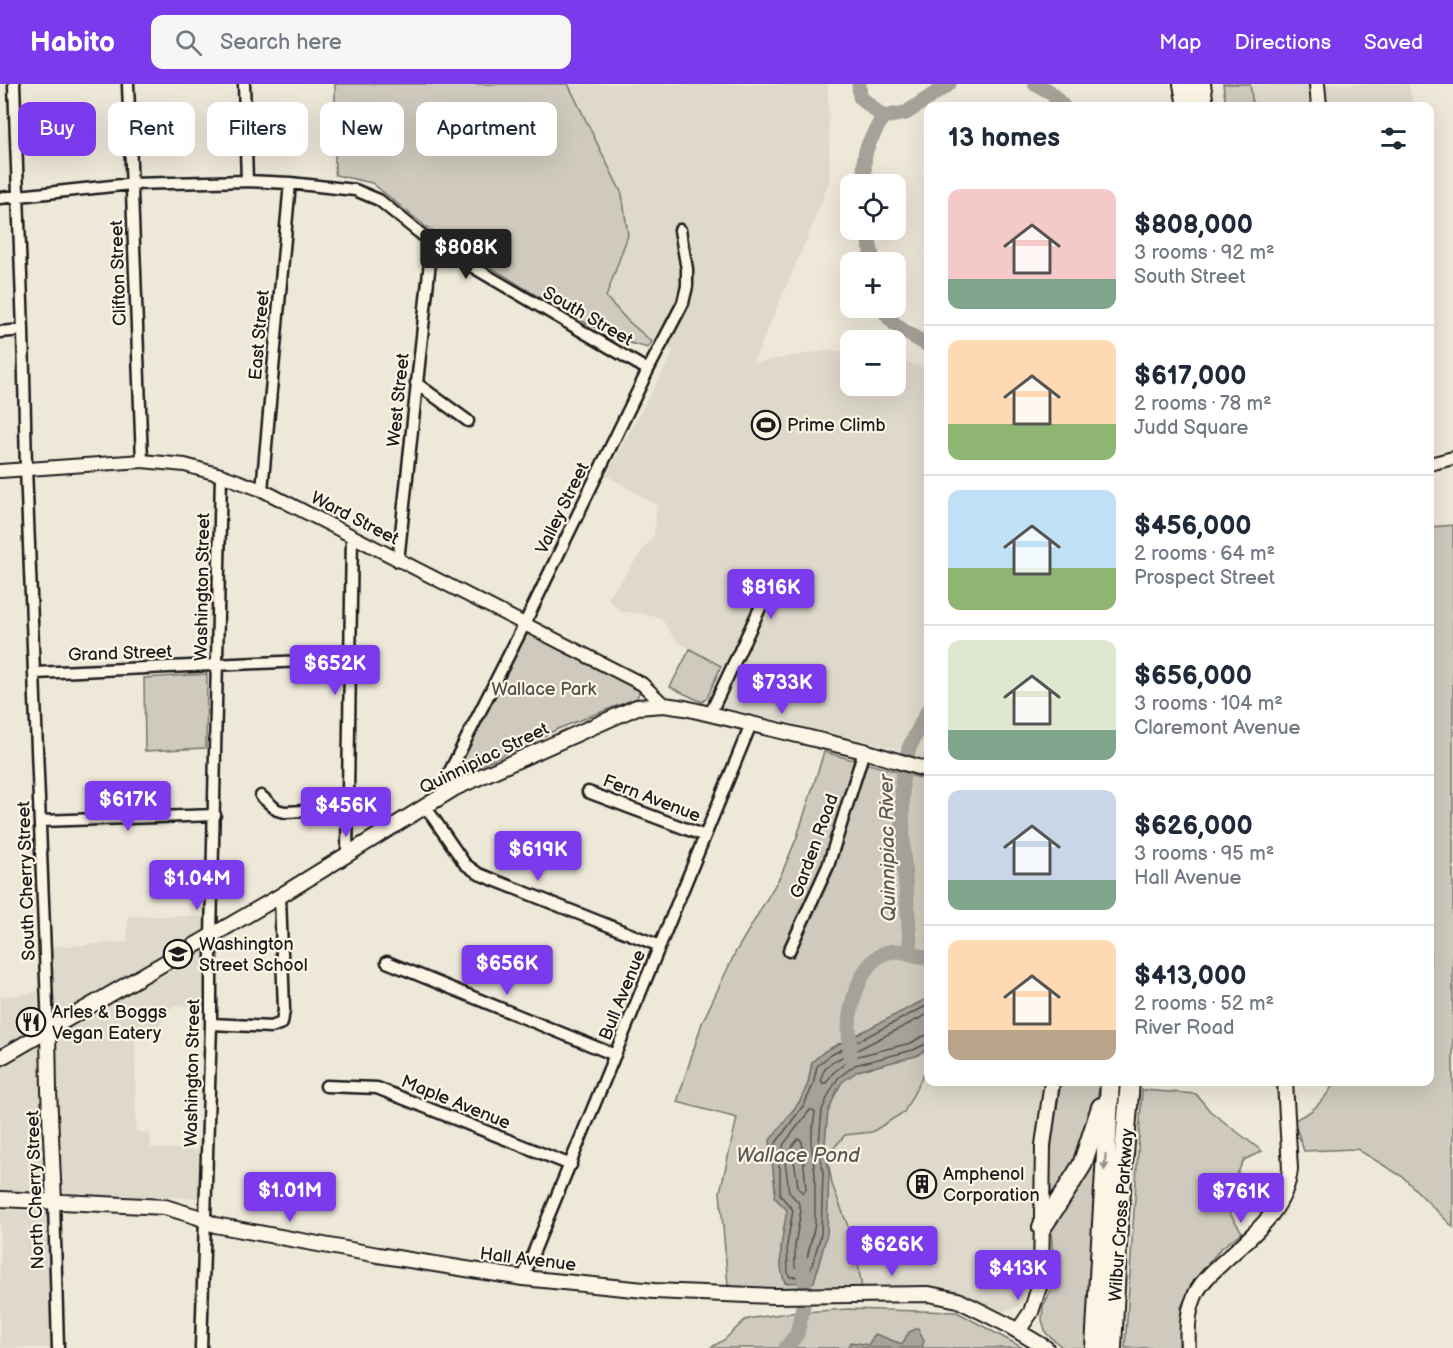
<!DOCTYPE html>
<html lang="en">
<head>
<meta charset="utf-8">
<style>
	:root { --surface:#fff; --page:#f6f6f7; --text:#1f2937; --muted:#747a83; --line:#e0e1e3; --accent:#7c3aed }
	body { margin:0; font-family:"Balsamiq Sans",sans-serif; background:var(--page); color:var(--text); height:100vh; display:flex; flex-direction:column; font-size:22px; white-space:nowrap }
	* { box-sizing:border-box; margin:0 }
	p { font-size:20px; color:var(--muted) }
	.icon { flex:none; width:33px; height:33px; fill:none; stroke:currentColor; stroke-width:2; stroke-linecap:round; stroke-linejoin:round }
	.map { position:relative; flex:1; overflow:hidden }
	.sheet { position:absolute; left:924px; top:18px; width:510px; height:984px; display:flex; flex-direction:column; background:var(--surface); border-radius:12px; box-shadow:0 6px 24px #0002 }
	.sheet>* { flex:none }
	.banner { position:absolute; left:18px; top:18px; width:570px; height:54px; display:flex; gap:12px }
	.controls { position:absolute; left:840px; top:90px; display:grid; gap:12px }
	.controls a { display:grid; place-items:center; width:66px; height:66px; border-radius:12px; background:var(--surface); box-shadow:0 6px 24px #0002; font-size:30px }
	.price { position:absolute; translate:-50% -51px; padding:0 14px; border-radius:6px; background:var(--accent); color:#fff; font-size:20px; line-height:39px; filter:drop-shadow(0 2px 3px #0008) }
	.price::after { content:''; position:absolute; left:50%; top:36px; width:18px; height:14px; margin-left:-9px; background:inherit; clip-path:polygon(0 0,100% 0,50% 100%) }
	.price.selected { background:#222; color:#fff }
	ul { padding:0; list-style:none }
	li { display:flex; align-items:center; gap:18px; height:150px; padding:0 24px }
	li+li { border-top:2px solid var(--line) }
	li span { display:grid; place-items:center; flex:none; width:168px; height:120px; border-radius:12px; color:#555 }
	li>.icon { margin-inline-start:auto }
	span .icon { width:72px; height:72px; fill:#fffc; stroke-width:1 }
	li b { font-size:26px }
	h2 { display:flex; justify-content:space-between; align-items:center; height:72px; padding:0 24px; font-size:26px }
	.tag { padding:0 21px; border-radius:12px; background:var(--surface); box-shadow:0 6px 24px #0002; font-size:21px; line-height:54px }
	.tag.selected { background:var(--accent); color:#fff }
	header { display:flex; align-items:center; gap:36px; box-sizing:border-box; height:84px; padding:0 30px; background:var(--accent); color:#fff }
	header strong { font-size:28px }
	nav { display:flex; gap:33px; margin-inline-start:auto; font-size:21px }
	.search { width:420px; height:54px; background:var(--page); display:flex; align-items:center; gap:15px; box-sizing:border-box; padding:0 21px; border-radius:12px; color:var(--muted); font-size:22px }
	.map>svg:first-child { display:block }
</style>
</head>
<body>
<header>
<strong>Habito</strong>
<div class="search"><svg class="icon" aria-label="search" viewBox="0 0 24 24"><circle cx="10" cy="10" r="6"/><path d="M15 15l6 6"/></svg>Search here</div>
<nav><a>Map</a><a>Directions</a><a>Saved</a></nav>
</header>
<div class="map">
<svg width="1453" height="1264" viewBox="0 0 1453 1264">
	<rect width="100%" height="100%" fill="#eee8d9"/>
	<filter id="ink" filterUnits="userSpaceOnUse"><feTurbulence type="fractalNoise" baseFrequency=".0167" numOctaves="2"/><feDisplacementMap in="SourceGraphic" scale="12" xChannelSelector="R" yChannelSelector="G"/><feConvolveMatrix kernelMatrix="1 2 1 2 8 2 1 2 1" color-interpolation-filters="sRGB"/></filter>
	<g filter="url(#ink)">
		<path fill="#ded9cb" d="M 567,0 L 828,0 L 830,94 L 811,145 L 753,279 L 828,266 L 850,269 L 850,302 L 896,302 L 896,275 L 928,284 L 928,676 L 894,664 L 707,619 L 723,583 L 676,557 L 661,534 L 639,529 L 621,528 L 608,514 L 654,451 L 657,422 L 606,391 L 674,267 L 652,258 L 627,236 L 606,213 Z
			M 1250,0 L 1409,0 L 1413,22 L 1253,22 Z
			M 128,832 L 204,832 L 202,921 L 172,922 L 157,945 L 135,955 L 136,1048 L 150,1049 L 151,1064 L 199,1066 L 198,1114 L 68,1111 L 62,1108 L 61,1102 L 51,863 L 127,858 Z
			M 38,908 L 44,1109 L 0,1107 L 0,913 Z
			M 928,982 L 928,998 L 1046,998 L 1036,1193 L 1027,1210 L 1017,1223 L 999,1229 L 945,1203 L 861,1203 L 855,1161 L 832,1100 L 827,1072 L 846,1051 L 872,1048 Z
			M 0,1125 L 45,1128 L 48,1131 L 51,1264 L 0,1264 Z"/>
		<path fill="#cfcabd" stroke="#76736c" stroke-width="1.5" d="M 335,0 L 568,0 L 622,110 L 628,151 L 606,213 L 627,236 L 652,258 L 648,264 L 626,258 L 563,228 L 426,143 L 372,99 L 335,91 Z
			M 1223,0 L 1250,0 L 1253,22 L 1226,22 Z
			M 1453,441 L 1453,1143 L 1403,1093 L 1357,1065 L 1304,1067 L 1294,1037 C 1299,1033 1302,1032 1308,1029 C 1316,1024 1332,1007 1333,998 L 1430,998 L 1430,443 Z
			M 525,550 L 533,551 L 640,606 L 637,614 L 560,644 L 458,692 L 455,688 Z
			M 690,565 L 721,582 L 707,614 L 702,618 L 670,603 Z
			M 207,590 L 206,664 L 145,667 L 144,594 Z
			M 824,668 L 928,696 L 928,982 L 904,1028 L 872,1048 L 845,1051 L 827,1072 L 832,1100 L 855,1161 L 862,1205 L 745,1206 L 728,1201 L 720,1108 L 737,1034 L 677,1018 L 702,939 L 735,869 L 781,791 L 797,753 Z
			M 1061,998 L 1100,998 L 1094,1035 L 1084,1061 L 1053,1115 C 1044,1092 1057,1024 1061,998 Z
			M 1142,1006 L 1196,1010 L 1210,1027 L 1262,1067 L 1244,1076 L 1223,1119 L 1242,1148 L 1221,1164 L 1194,1197 L 1181,1223 L 1179,1264 L 1125,1264 Z
			M 1096,1060 L 1099,1063 L 1087,1264 L 1063,1264 L 1046,1249 L 1042,1236 L 1043,1222 L 1050,1209 L 1054,1197 L 1051,1142 Z
			M 848,1225 L 957,1228 L 1023,1264 L 710,1264 L 724,1256 L 745,1236 L 753,1234 L 788,1229 Z"/>
		<path fill="#a7a299" stroke="#6f6c67" stroke-width="1.5" d="M 928,914 L 928,964 L 916,972 L 858,987 L 842,998 L 835,1011 L 828,1028 L 825,1059 L 829,1089 L 827,1150 L 814,1198 L 785,1199 C 776,1176 783,1150 787,1126 L 774,1113 L 775,1106 L 770,1056 L 800,1017 L 808,999 L 812,978 L 825,967 Z
			M 918,1244 L 924,1257 L 922,1264 L 847,1264 L 851,1258 L 868,1261 L 875,1250 L 902,1260 L 909,1248 Z"/>
		<g fill="none" stroke-linecap="round" stroke-linejoin="round">
			<path stroke="#54524e" stroke-width="1.5" d="M 928,921 L 829,972 L 817,982 L 813,1001 L 805,1019 L 776,1059 L 777,1076 L 780,1084 L 780,1111 L 793,1126 L 787,1161 L 788,1189 L 790,1193 L 809,1192 L 821,1150 L 823,1089 L 819,1059 L 822,1026 L 830,1008 L 838,994 L 855,981 L 913,966 L 928,959
				M 928,930 L 853,968 L 851,971 L 854,973 L 911,959 L 921,953 L 928,951
				M 846,971 L 849,972 L 849,976 L 833,989 L 826,999 L 822,999 C 819,984 834,977 846,971 Z
				M 810,1026 L 813,1026 L 815,1028 L 811,1058 L 815,1090 L 815,1140 L 805,1183 L 798,1185 L 795,1183 L 795,1161 L 801,1126 L 798,1118 L 789,1108 L 783,1061 Z
				M 798,1055 L 802,1057 L 806,1106 L 803,1109 L 798,1104 C 797,1090 793,1076 792,1063 Z"/>
			<path stroke="#a7a299" stroke-width="15" d="M 859,0 L 860,13 L 883,33 L 906,29 L 949,0
				M 1035,0 L 1049,7 L 1063,22
				M 866,100 C 860,68 868,60 883,33
				M 867,146 L 873,178
				M 883,224 C 892,243 910,251 928,261
				M 911,870 L 903,768 L 902,697 L 909,664 L 928,626
				M 850,973 C 850,963 849,954 849,944 C 849,918 864,867 896,867 C 907,867 918,873 928,874
				M 786,1264 L 797,1250 L 806,1208 L 803,1179"/>
			<g stroke="#1c1c1c" stroke-width="15">
				<path id="minor" d="M 14,0 L 23,246 L 26,384 L 48,946
					M 128,0 L 142,377
					M 244,0 L 247,97
					M 0,114 L 131,100 L 247,97 L 290,99 L 355,106 L 379,116 L 432,159 L 648,286
					M 0,248 L 23,246
					M 416,299 L 468,337
					M 262,406 L 290,99
					M 398,477 L 432,159
					M 35,589 L 350,575
					M 710,630 L 769,505
					M 588,708 L 705,752
					M 261,712 L 277,726 L 285,728 L 347,725
					M 441,712 L 450,687 L 524,541 L 648,286 L 683,219 L 687,202 L 687,185 L 680,146
					M 425,722 L 465,780 L 479,790 L 660,862
					M 41,737 L 215,731
					M 347,772 L 352,452
					M 789,867 L 828,782 L 864,667
					M 387,878 L 615,971
					M 211,940 L 271,943 L 282,939 L 284,926 L 280,812
					M 326,1002 L 377,1004 L 571,1081
					M 54,1118 L 58,1264
					M 523,1194 L 751,640
					M 201,1264 L 211,940 L 211,853 L 221,391"/>
			</g>
			<g stroke="#1c1c1c" stroke-width="16">
				<path id="tertiary" d="M 1430,380 L 1453,374
					M 0,387 L 142,377 L 185,381 L 221,391 L 262,406 L 642,600 L 664,621"/>
			</g>
			<g stroke="#1c1c1c" stroke-width="18">
				<path id="secondary" d="M 1317,0 L 1319,22
					M 48,946 L 49,1007 L 54,1118
					M 0,974 L 280,812 L 455,704 L 637,623 L 664,621 L 685,624 L 864,667 L 928,686
					M 0,1115 L 165,1123 L 198,1133 L 215,1141 L 378,1171 L 523,1194 L 654,1207 L 774,1212 L 929,1210 L 958,1216 L 1006,1240 L 1046,1264
					M 1018,1247 L 1031,1228 L 1041,1197 L 1043,1061 L 1052,998
					M 1188,1264 C 1187,1247 1187,1230 1194,1214 C 1199,1200 1211,1189 1222,1179 C 1251,1152 1286,1127 1290,1085 L 1285,998"/>
			</g>
			<g stroke="#1c1c1c" stroke-width="22">
				<path id="motorway" d="M 1183,0 L 1187,22
					M 1201,0 L 1204,22
					M 1042,1143 L 1064,1110 L 1082,1081 L 1101,1023
					M 1095,1264 L 1110,998
					M 1112,1264 L 1118,1143 L 1130,998"/>
			</g>
			<use href="#minor" stroke="#fcf5e5" stroke-width="10"/>
			<use href="#tertiary" stroke="#fcf5e5" stroke-width="12"/>
			<use href="#secondary" stroke="#fcf5e5" stroke-width="14"/>
			<use href="#motorway" stroke="#fcf5e5" stroke-width="18"/>
		</g>
		<defs><path id="oneway-solid" d="M-6-.8H1V-3.2L6.5 0L1 3.2V.8H-6Z" transform="scale(1.5)"/></defs>
		<use fill="#97938b" href="#oneway-solid" transform="translate(1105 1078) rotate(94)"/>
	</g>
	<defs>
		<g id="stadium-ring" transform="scale(1.5)"><circle r="9.5" fill="#fcf5e5" stroke="#1c1c1c" stroke-width="1.5"/><path d="M0-5a6.5 5 0 1 0 0 10a6.5 5 0 1 0 0-10ZM-3.5-1.8h7v3.6h-7Z" fill="#1c1c1c"/></g>
		<g id="school-ring" transform="scale(1.5)"><circle r="9.5" fill="#fcf5e5" stroke="#1c1c1c" stroke-width="1.5"/><path d="M0-5L7-2L0 1L-7-2ZM-4 1L0 2.5L4 1V4Q0 6-4 4Z" fill="#1c1c1c"/></g>
		<g id="restaurant-ring" transform="scale(1.5)"><circle r="9.5" fill="#fcf5e5" stroke="#1c1c1c" stroke-width="1.5"/><path d="M-5-6h1v4h1v-4h1v4h1v-4h1v5L-1.5 .5V6h-2V.5L-5-1ZM5-6V6H3V1.5H1.5Q1.5-4 5-6Z" fill="#1c1c1c"/></g>
		<g id="building-ring" transform="scale(1.5)"><circle r="9.5" fill="#fcf5e5" stroke="#1c1c1c" stroke-width="1.5"/><path d="M-4-6H4V6H1V3H-1V6H-4ZM-2.5-4.3h1.7v1.8h-1.7ZM.8-4.3h1.7v1.8H.8ZM-2.5-1h1.7V.8h-1.7ZM.8-1h1.7V.8H.8Z" fill="#1c1c1c"/></g>
	</defs>
	<g fill-rule="evenodd">
		<use href="#stadium-ring" x="766" y="341"/>
		<use href="#school-ring" x="178" y="870"/>
		<use href="#restaurant-ring" x="31" y="938"/>
		<use href="#building-ring" x="922" y="1100"/>
	</g>
	<g text-anchor="middle" stroke-width="4.5" stroke-linejoin="round" paint-order="stroke">
		<g font-size="18" fill="#1c1c1c" stroke="#fcf5e5">
			<text transform="translate(118 189) rotate(-92)" y="6">Clifton Street</text>
			<text transform="translate(588 232) rotate(30)" y="6">South Street</text>
			<text transform="translate(259 251) rotate(-85)" y="6">East Street</text>
			<text transform="translate(398 316) rotate(-84)" y="6">West Street</text>
			<text transform="translate(562 424) rotate(-64)" y="6">Valley Street</text>
			<text transform="translate(355 434) rotate(27)" y="6">Ward Street</text>
			<text transform="translate(202 503) rotate(-89)" y="6">Washington Street</text>
			<text transform="translate(120 569) rotate(-2)" y="6">Grand Street</text>
			<text transform="translate(484 674) rotate(-26)" y="6">Quinnipiac Street</text>
			<text transform="translate(652 714) rotate(21)" y="6">Fern Avenue</text>
			<text transform="translate(814 762) rotate(-70)" y="6">Garden Road</text>
			<text transform="translate(26 797) rotate(-92)" y="6">South Cherry Street</text>
			<text transform="translate(622 911) rotate(-68)" y="6">Bull Avenue</text>
			<text transform="translate(192 989) rotate(-89)" y="6">Washington Street</text>
			<text transform="translate(456 1018) rotate(22)" y="6">Maple Avenue</text>
			<text transform="translate(35 1106) rotate(-92)" y="6">North Cherry Street</text>
			<text transform="translate(1121 1131) rotate(-86)" y="6">Wilbur Cross Parkway</text>
			<text transform="translate(528 1175) rotate(7)" y="6">Hall Avenue</text>
		</g>
		<g font-size="18" fill="#1c1c1c" stroke="#fcf5e5" text-anchor="start">
			<text x="787" y="347">Prime Climb</text>
			<text x="199" y="866">Washington<tspan x="199" dy="21">Street School</tspan></text>
			<text x="52" y="934">Arles &amp; Boggs<tspan x="52" dy="21">Vegan Eatery</tspan></text>
			<text x="943" y="1096">Amphenol<tspan x="943" dy="21">Corporation</tspan></text>
		</g>
		<g font-size="18" fill="#52504c" stroke="#fcf5e5">
			<text x="544" y="611">Wallace Park</text>
		</g>
		<g font-size="20" font-style="italic" fill="#5b5854" stroke="#fcf5e5">
			<text transform="translate(887 764) rotate(-91)" y="7">Quinnipiac River</text>
			<text x="798" y="1078">Wallace Pond</text>
		</g>
	</g>
</svg>
<div class="controls">
<a><svg class="icon" aria-label="locate" viewBox="0 0 24 24"><circle cx="12" cy="12" r="6"/><path d="M12 2v4M12 18v4M2 12h4M18 12h4"/></svg></a>
<a>+</a>
<a>−</a>
</div>
<b class="price selected" style="left:466px;top:196px">$808K</b>
<b class="price" style="left:771px;top:536px">$816K</b>
<b class="price" style="left:335px;top:612px">$652K</b>
<b class="price" style="left:782px;top:631px">$733K</b>
<b class="price" style="left:128px;top:748px">$617K</b>
<b class="price" style="left:346px;top:754px">$456K</b>
<b class="price" style="left:538px;top:798px">$619K</b>
<b class="price" style="left:197px;top:827px">$1.04M</b>
<b class="price" style="left:507px;top:912px">$656K</b>
<b class="price" style="left:290px;top:1139px">$1.01M</b>
<b class="price" style="left:1241px;top:1140px">$761K</b>
<b class="price" style="left:892px;top:1193px">$626K</b>
<b class="price" style="left:1018px;top:1217px">$413K</b>
<div class="banner">
<a class="tag selected">Buy</a>
<a class="tag">Rent</a>
<a class="tag">Filters</a>
<a class="tag">New</a>
<a class="tag">Apartment</a>
</div>
<section class="sheet">
<h2>13 homes<svg class="icon" aria-label="filters" viewBox="0 0 24 24"><path d="M4 7h16M4 17h16"/><circle cx="9" cy="7" r="2"/><circle cx="15" cy="17" r="2"/></svg></h2>
<ul>
<li><span style="background:linear-gradient(#f6c9c9 75%,#7fa58c 0)"><svg class="icon" aria-label="home" viewBox="0 0 24 24"><path d="M3 11l9-7 9 7M6 9v11h12V9"/></svg></span><div><b>$808,000</b><p>3 rooms · 92 m²</p><p>South Street</p></div></li>
<li><span style="background:linear-gradient(#ffd9b3 70%,#8fb573 0)"><svg class="icon" aria-label="home" viewBox="0 0 24 24"><path d="M3 11l9-7 9 7M6 9v11h12V9"/></svg></span><div><b>$617,000</b><p>2 rooms · 78 m²</p><p>Judd Square</p></div></li>
<li><span style="background:linear-gradient(#bfe0f5 65%,#8fb573 0)"><svg class="icon" aria-label="home" viewBox="0 0 24 24"><path d="M3 11l9-7 9 7M6 9v11h12V9"/></svg></span><div><b>$456,000</b><p>2 rooms · 64 m²</p><p>Prospect Street</p></div></li>
<li><span style="background:linear-gradient(#dfe7d0 75%,#7fa58c 0)"><svg class="icon" aria-label="home" viewBox="0 0 24 24"><path d="M3 11l9-7 9 7M6 9v11h12V9"/></svg></span><div><b>$656,000</b><p>3 rooms · 104 m²</p><p>Claremont Avenue</p></div></li>
<li><span style="background:linear-gradient(#c9d6e8 75%,#7fa58c 0)"><svg class="icon" aria-label="home" viewBox="0 0 24 24"><path d="M3 11l9-7 9 7M6 9v11h12V9"/></svg></span><div><b>$626,000</b><p>3 rooms · 95 m²</p><p>Hall Avenue</p></div></li>
<li><span style="background:linear-gradient(#ffd9b3 75%,#b9a48a 0)"><svg class="icon" aria-label="home" viewBox="0 0 24 24"><path d="M3 11l9-7 9 7M6 9v11h12V9"/></svg></span><div><b>$413,000</b><p>2 rooms · 52 m²</p><p>River Road</p></div></li>
</ul>
</section>
</div>
</body>
</html>
